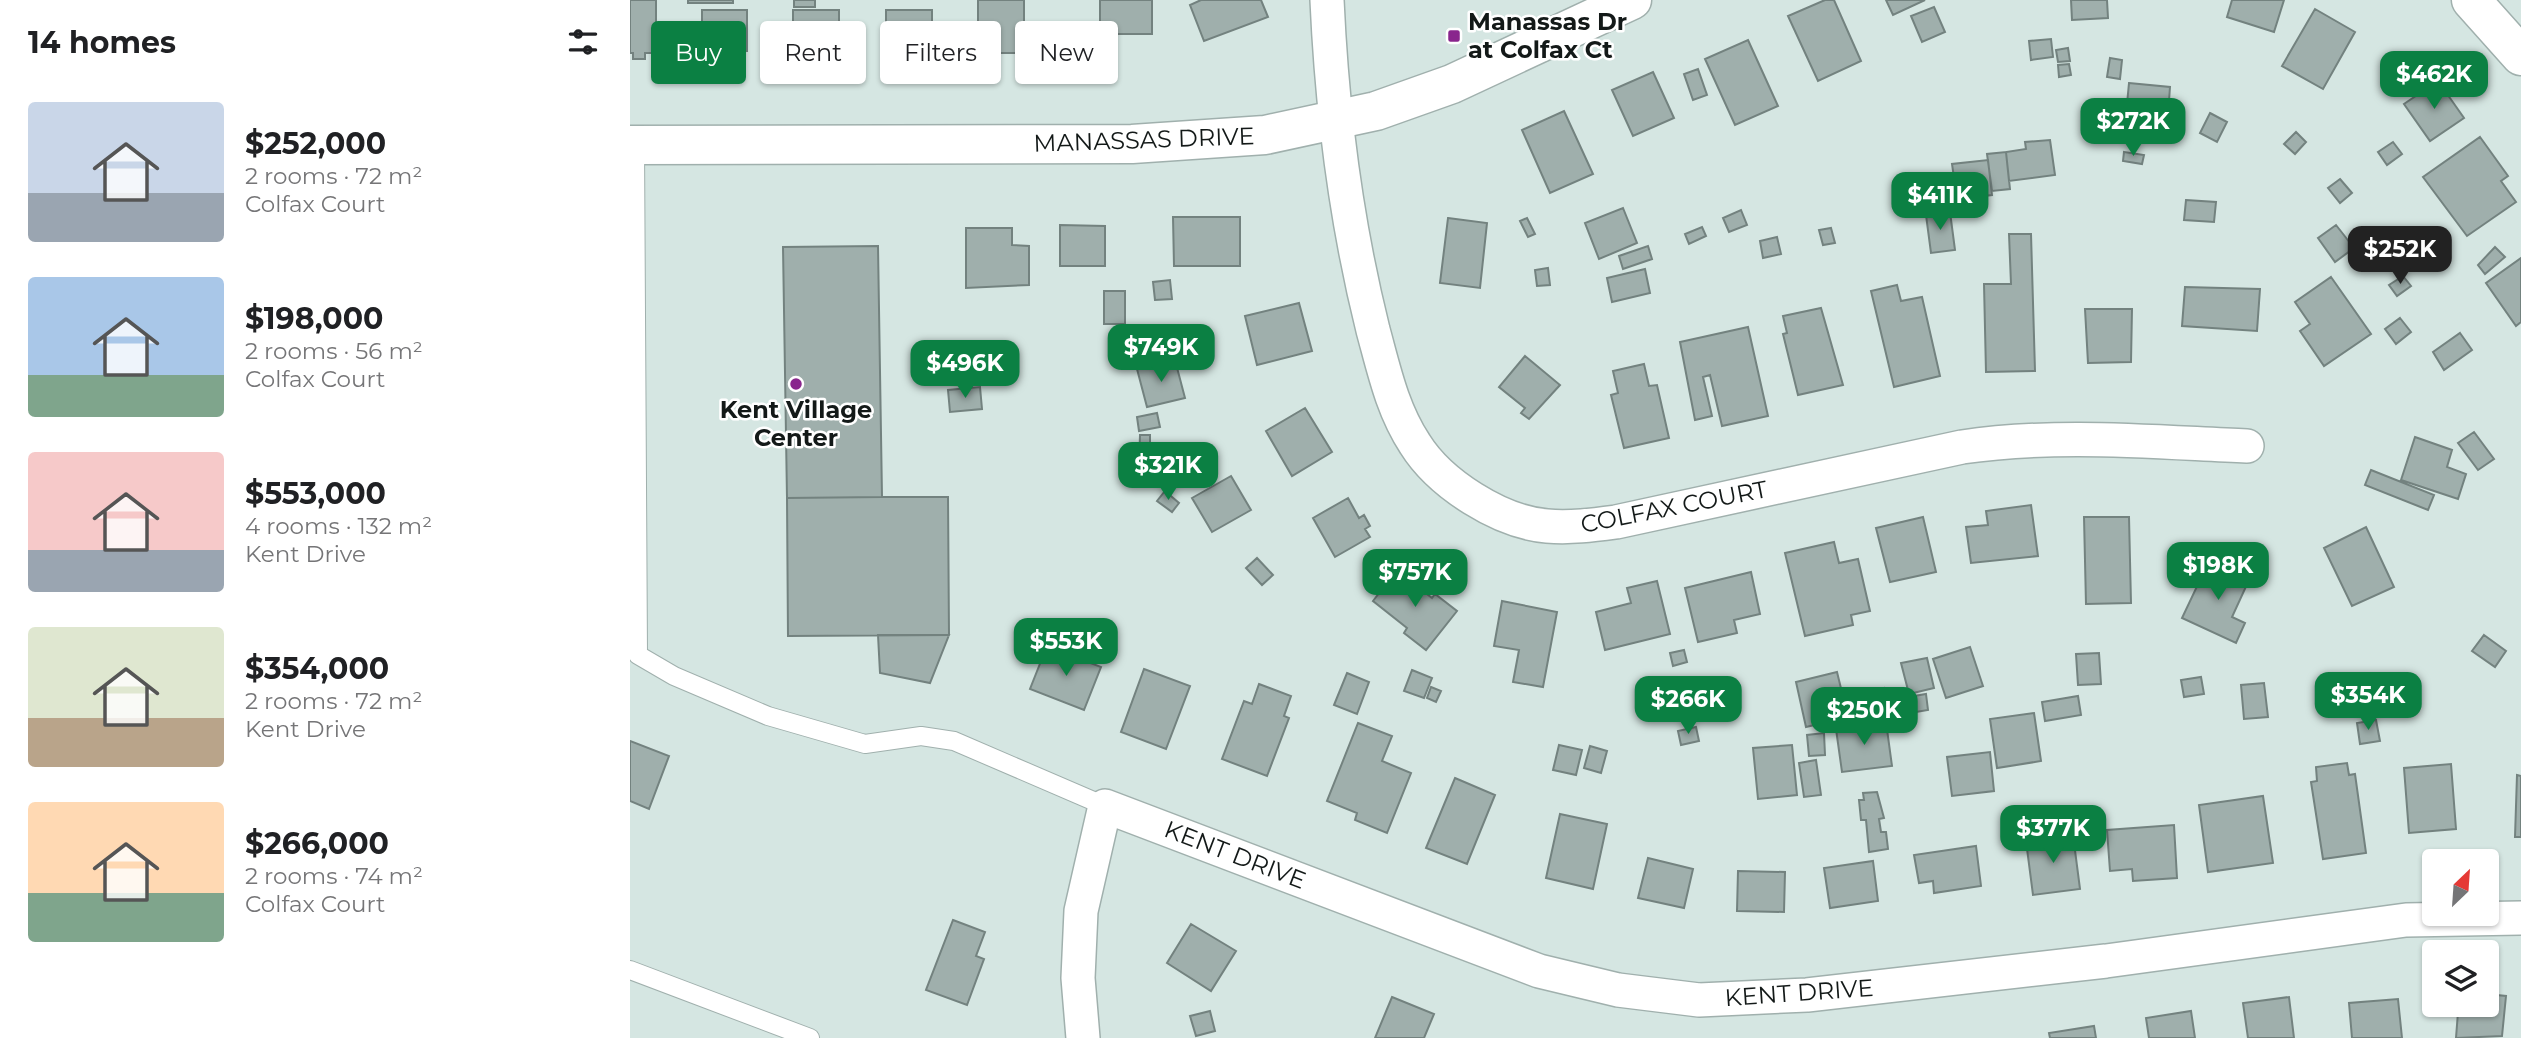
<!DOCTYPE html>
<html lang="en">
<head>
<meta charset="utf-8">
<style>
	:root { --surface:#fff; --page:#f2f2f2; --text:#202124; --muted:#757577; --accent:#0b8043 }
	body { margin:0; font-family:Montserrat,sans-serif; background:var(--page); color:var(--text); height:100vh; display:flex; flex-direction:column; font-size:26px; white-space:nowrap }
	* { box-sizing:border-box; margin:0 }
	p { font-size:23px; color:var(--muted) }
	.icon { flex:none; width:38px; height:38px; fill:none; stroke:currentColor; stroke-width:2; stroke-linecap:round; stroke-linejoin:round }
	.map { position:relative; flex:1; overflow:hidden }
	.details { display:flex; flex-direction:column; background:var(--surface); width:630px }
	.details>* { flex:none }
	.top-card { position:absolute; left:21px; top:21px; width:665px; height:63px; display:flex; gap:14px }
	.needle { width:46px; rotate:25deg }
	.fabs { position:absolute; left:1792px; top:849px; display:grid; gap:14px }
	.fabs a { display:grid; place-items:center; width:77px; height:77px; border-radius:7px; background:var(--surface); box-shadow:0 2px 5px #0004; font-size:35px }
	.price { position:absolute; translate:-50% -60px; padding:0 16px; border-radius:14px; background:var(--accent); color:#fff; font-size:23px; line-height:46px; filter:drop-shadow(0 2px 4px #0008) }
	.price::after { content:''; position:absolute; left:50%; top:42px; width:21px; height:16px; margin-left:-10px; background:inherit; clip-path:polygon(0 0,100% 0,50% 100%) }
	.price.active { background:#222; color:#fff }
	ul { padding:0; list-style:none }
	li { display:flex; align-items:center; gap:21px; height:175px; padding:0 28px }
	li span { display:grid; place-items:center; flex:none; width:196px; height:140px; border-radius:7px; color:#555 }
	li>.icon { margin-inline-start:auto }
	span .icon { width:84px; height:84px; fill:#fffc; stroke-width:1 }
	li b { font-size:30px }
	h2 { display:flex; justify-content:space-between; align-items:center; height:84px; padding:0 28px; font-size:30px }
	.pill { padding:0 24px; border-radius:7px; background:var(--surface); box-shadow:0 2px 5px #0004; font-size:24px; line-height:63px }
	.pill.active { background:var(--accent); color:#fff }
	main { display:flex; flex:1; min-height:0 }
	.map>svg:first-child { display:block }
</style>
</head>
<body>
<main>
<section class="details">
<h2>14 homes<svg class="icon" aria-label="filters" viewBox="0 0 24 24"><path d="M4 7h16M4 17h16"/><circle cx="9" cy="7" r="2"/><circle cx="15" cy="17" r="2"/></svg></h2>
<ul>
<li><span style="background:linear-gradient(#c9d6e8 65%,#9aa5b1 0)"><svg class="icon" aria-label="home" viewBox="0 0 24 24"><path d="M3 11l9-7 9 7M6 9v11h12V9"/></svg></span><div><b>$252,000</b><p>2 rooms · 72 m²</p><p>Colfax Court</p></div></li>
<li><span style="background:linear-gradient(#a9c7e8 70%,#7fa58c 0)"><svg class="icon" aria-label="home" viewBox="0 0 24 24"><path d="M3 11l9-7 9 7M6 9v11h12V9"/></svg></span><div><b>$198,000</b><p>2 rooms · 56 m²</p><p>Colfax Court</p></div></li>
<li><span style="background:linear-gradient(#f6c9c9 70%,#9aa5b1 0)"><svg class="icon" aria-label="home" viewBox="0 0 24 24"><path d="M3 11l9-7 9 7M6 9v11h12V9"/></svg></span><div><b>$553,000</b><p>4 rooms · 132 m²</p><p>Kent Drive</p></div></li>
<li><span style="background:linear-gradient(#dfe7d0 65%,#b9a48a 0)"><svg class="icon" aria-label="home" viewBox="0 0 24 24"><path d="M3 11l9-7 9 7M6 9v11h12V9"/></svg></span><div><b>$354,000</b><p>2 rooms · 72 m²</p><p>Kent Drive</p></div></li>
<li><span style="background:linear-gradient(#ffd9b3 65%,#7fa58c 0)"><svg class="icon" aria-label="home" viewBox="0 0 24 24"><path d="M3 11l9-7 9 7M6 9v11h12V9"/></svg></span><div><b>$266,000</b><p>2 rooms · 74 m²</p><p>Colfax Court</p></div></li>
</ul>
</section>
<div class="map">
<svg width="1891" height="1038" viewBox="0 0 1891 1038">
	<rect width="100%" height="100%" fill="#d5e6e2"/>
	<path fill="#9fafac" stroke="#73827f" stroke-width="2" d="M 0,0 L 26,0 L 26,53 L 15,53 L 15,59 L 3,59 L 3,53 L 0,53 Z
		M 58,0 L 103,0 L 103,3 L 58,3 Z
		M 164,0 L 185,0 L 185,7 L 164,7 Z
		M 348,0 L 394,0 L 394,53 L 348,53 Z
		M 470,0 L 522,0 L 522,34 L 470,34 Z
		M 571,0 L 631,0 L 638,17 L 574,41 L 560,5 Z
		M 1195,0 L 1204,0 L 1231,61 L 1188,81 L 1158,16 Z
		M 1256,0 L 1295,0 L 1263,15 Z
		M 1441,0 L 1477,0 L 1478,18 L 1442,20 Z
		M 1602,0 L 1654,0 L 1644,32 L 1597,17 Z
		M 1304,7 L 1315,32 L 1292,42 L 1281,16 Z
		M 1685,9 L 1725,32 L 1693,89 L 1652,66 Z
		M 72,10 L 117,10 L 117,51 L 72,52 Z
		M 163,10 L 209,10 L 209,51 L 163,50 Z
		M 256,10 L 302,10 L 302,50 L 256,49 Z
		M 1421,39 L 1423,57 L 1401,60 L 1399,41 Z
		M 1118,40 L 1148,106 L 1105,125 L 1075,59 Z
		M 1438,48 L 1440,61 L 1428,62 L 1426,50 Z
		M 1480,58 L 1492,60 L 1490,79 L 1477,77 Z
		M 1439,64 L 1441,75 L 1429,77 L 1428,65 Z
		M 1068,69 L 1077,95 L 1063,100 L 1054,74 Z
		M 1023,72 L 1044,118 L 1003,136 L 982,90 Z
		M 1808,81 L 1834,118 L 1800,141 L 1774,104 Z
		M 1499,83 L 1540,87 L 1537,129 L 1495,125 Z
		M 934,111 L 963,174 L 920,193 L 892,130 Z
		M 1580,113 L 1597,122 L 1587,142 L 1570,133 Z
		M 1666,132 L 1676,142 L 1665,154 L 1654,144 Z
		M 1850,137 L 1878,176 L 1871,181 L 1886,202 L 1837,236 L 1793,177 Z
		M 1420,140 L 1425,175 L 1379,181 L 1376,152 L 1396,149 L 1395,142 Z
		M 1763,142 L 1772,154 L 1757,165 L 1748,152 Z
		M 1376,152 L 1380,189 L 1362,191 L 1357,154 Z
		M 1494,152 L 1514,155 L 1512,164 L 1493,161 Z
		M 1358,160 L 1362,195 L 1327,199 L 1322,164 Z
		M 1710,179 L 1722,193 L 1710,203 L 1698,188 Z
		M 1556,200 L 1586,202 L 1584,222 L 1554,220 Z
		M 993,208 L 1007,243 L 969,259 L 955,223 Z
		M 1111,210 L 1117,225 L 1099,232 L 1093,218 Z
		M 1320,212 L 1325,250 L 1301,253 L 1296,215 Z
		M 543,217 L 610,217 L 610,266 L 544,266 Z
		M 818,218 L 857,223 L 850,288 L 810,283 Z
		M 897,218 L 905,234 L 898,237 L 890,221 Z
		M 430,225 L 475,226 L 475,266 L 430,266 Z
		M 1706,225 L 1724,248 L 1705,262 L 1688,238 Z
		M 1072,227 L 1076,236 L 1059,244 L 1055,234 Z
		M 336,228 L 382,228 L 382,245 L 399,246 L 399,285 L 336,288 Z
		M 1201,228 L 1205,243 L 1193,245 L 1189,230 Z
		M 1379,234 L 1401,234 L 1405,371 L 1356,372 L 1354,284 L 1381,284 Z
		M 1147,237 L 1151,254 L 1133,258 L 1130,241 Z
		M 248,246 L 252,497 L 157,498 L 153,247 Z
		M 1018,246 L 1022,259 L 993,269 L 989,256 Z
		M 1865,247 L 1875,257 L 1855,274 L 1848,265 Z
		M 1891,258 L 1891,322 L 1886,326 L 1856,283 Z
		M 918,268 L 920,285 L 907,286 L 905,270 Z
		M 1015,269 L 1020,293 L 982,302 L 977,278 Z
		M 1773,276 L 1781,286 L 1767,296 L 1759,285 Z
		M 1701,277 L 1741,334 L 1694,366 L 1670,331 L 1680,324 L 1665,302 Z
		M 540,280 L 542,299 L 525,300 L 523,282 Z
		M 1267,285 L 1271,301 L 1292,297 L 1310,376 L 1264,387 L 1241,291 Z
		M 1555,287 L 1630,289 L 1627,331 L 1552,326 Z
		M 474,291 L 495,291 L 495,324 L 474,324 Z
		M 669,303 L 682,351 L 627,365 L 615,316 Z
		M 1191,308 L 1213,385 L 1168,395 L 1153,334 L 1157,333 L 1153,316 Z
		M 1455,309 L 1502,309 L 1501,362 L 1458,363 Z
		M 1770,318 L 1781,332 L 1766,344 L 1755,329 Z
		M 1118,327 L 1138,416 L 1092,426 L 1080,375 L 1073,377 L 1082,416 L 1065,420 L 1050,342 Z
		M 1830,333 L 1842,350 L 1814,370 L 1803,352 Z
		M 542,340 L 545,357 L 511,363 L 509,345 Z
		M 895,356 L 930,385 L 899,419 L 891,413 L 895,408 L 869,387 Z
		M 545,360 L 555,398 L 517,407 L 507,369 Z
		M 1014,364 L 1019,386 L 1027,385 L 1039,438 L 994,448 L 981,395 L 988,393 L 983,371 Z
		M 350,387 L 352,409 L 320,412 L 318,390 Z
		M 675,408 L 702,452 L 662,476 L 636,431 Z
		M 527,413 L 530,427 L 509,431 L 507,417 Z
		M 1844,432 L 1864,459 L 1848,470 L 1828,443 Z
		M 510,435 L 520,435 L 520,466 L 509,466 Z
		M 1785,437 L 1822,450 L 1817,467 L 1836,474 L 1828,499 L 1771,480 Z
		M 1741,470 L 1804,495 L 1798,510 L 1735,485 Z
		M 601,476 L 621,510 L 582,532 L 562,498 Z
		M 535,491 L 549,503 L 542,512 L 527,501 Z
		M 252,497 L 318,497 L 319,635 L 158,636 L 157,498 Z
		M 718,498 L 729,518 L 734,515 L 740,526 L 735,529 L 740,537 L 705,557 L 683,518 Z
		M 1401,505 L 1408,556 L 1341,563 L 1336,527 L 1358,525 L 1356,511 Z
		M 1293,517 L 1306,572 L 1260,582 L 1246,528 Z
		M 1454,517 L 1499,517 L 1501,603 L 1456,604 Z
		M 1736,527 L 1764,587 L 1722,606 L 1694,548 Z
		M 1204,542 L 1209,563 L 1228,559 L 1240,611 L 1221,615 L 1223,625 L 1175,636 L 1155,553 Z
		M 627,558 L 643,575 L 632,585 L 616,568 Z
		M 1579,561 L 1619,580 L 1602,617 L 1615,623 L 1606,643 L 1552,618 Z
		M 767,570 L 802,598 L 805,594 L 827,611 L 796,650 L 774,633 L 777,628 L 743,601 Z
		M 1121,572 L 1130,614 L 1104,620 L 1107,633 L 1068,642 L 1055,588 Z
		M 1027,581 L 1040,634 L 975,650 L 966,612 L 1001,603 L 997,588 Z
		M 872,601 L 927,612 L 913,687 L 883,682 L 889,650 L 864,646 Z
		M 248,635 L 319,635 L 300,683 L 250,673 Z
		M 1854,635 L 1876,651 L 1865,667 L 1842,651 Z
		M 417,646 L 471,667 L 454,710 L 400,689 Z
		M 1340,647 L 1353,686 L 1316,698 L 1303,659 Z
		M 1054,650 L 1057,662 L 1043,666 L 1040,653 Z
		M 1469,653 L 1471,684 L 1448,685 L 1446,654 Z
		M 1297,658 L 1304,688 L 1279,694 L 1271,663 Z
		M 514,669 L 560,686 L 536,749 L 491,732 Z
		M 782,670 L 802,678 L 794,698 L 774,691 Z
		M 1207,672 L 1218,717 L 1176,727 L 1166,682 Z
		M 717,673 L 739,682 L 727,714 L 704,705 Z
		M 1571,677 L 1574,694 L 1554,697 L 1551,680 Z
		M 1634,683 L 1638,717 L 1614,719 L 1611,685 Z
		M 629,684 L 661,696 L 654,716 L 659,718 L 637,776 L 592,759 L 614,701 L 622,704 Z
		M 801,687 L 811,691 L 806,702 L 797,698 Z
		M 1254,688 L 1257,702 L 1245,705 L 1242,691 Z
		M 1296,694 L 1298,710 L 1274,714 L 1272,698 Z
		M 1448,696 L 1451,715 L 1415,721 L 1412,702 Z
		M 1404,713 L 1411,761 L 1367,768 L 1360,719 Z
		M 1746,720 L 1750,741 L 1730,744 L 1727,723 Z
		M 1256,722 L 1262,766 L 1212,772 L 1206,729 Z
		M 728,723 L 762,736 L 752,761 L 781,773 L 757,833 L 725,820 L 727,813 L 697,801 Z
		M 1066,727 L 1069,741 L 1051,745 L 1048,731 Z
		M 1194,733 L 1195,755 L 1179,756 L 1177,735 Z
		M 0,741 L 39,756 L 19,809 L 0,801 Z
		M 929,745 L 952,750 L 946,775 L 923,770 Z
		M 1162,745 L 1167,795 L 1128,799 L 1123,748 Z
		M 960,746 L 977,751 L 971,773 L 954,768 Z
		M 1360,752 L 1364,791 L 1322,796 L 1317,757 Z
		M 1186,760 L 1191,795 L 1174,797 L 1169,763 Z
		M 1717,763 L 1719,775 L 1725,774 L 1736,853 L 1693,859 L 1681,782 L 1687,781 L 1686,767 Z
		M 1821,764 L 1826,829 L 1779,833 L 1774,768 Z
		M 1887,775 L 1891,776 L 1891,837 L 1885,837 Z
		M 825,778 L 865,795 L 837,864 L 796,848 Z
		M 1247,792 L 1254,818 L 1249,819 L 1251,832 L 1256,832 L 1258,849 L 1239,852 L 1236,820 L 1231,820 L 1229,800 L 1234,800 L 1233,793 Z
		M 1633,796 L 1643,863 L 1578,872 L 1569,805 Z
		M 930,814 L 977,824 L 963,889 L 916,878 Z
		M 1544,825 L 1547,878 L 1503,881 L 1502,869 L 1480,871 L 1477,830 Z
		M 1443,835 L 1450,889 L 1403,895 L 1396,841 Z
		M 1346,846 L 1351,886 L 1304,893 L 1303,881 L 1289,883 L 1284,855 Z
		M 1018,858 L 1063,869 L 1054,908 L 1008,898 Z
		M 1243,861 L 1248,901 L 1200,908 L 1194,868 Z
		M 1108,871 L 1155,872 L 1154,912 L 1107,911 Z
		M 323,920 L 355,932 L 346,956 L 354,959 L 337,1005 L 296,990 Z
		M 561,924 L 606,951 L 581,991 L 537,963 Z
		M 1803,984 L 1804,1004 L 1857,1004 L 1857,994 L 1876,996 L 1872,1036 L 1826,1038 L 1828,1012 L 1800,1010 Z
		M 762,997 L 804,1014 L 794,1038 L 745,1038 Z
		M 1659,997 L 1664,1038 L 1618,1038 L 1613,1003 Z
		M 1768,999 L 1772,1038 L 1722,1038 L 1719,1003 Z
		M 580,1011 L 585,1031 L 566,1036 L 560,1016 Z
		M 1561,1011 L 1565,1038 L 1519,1038 L 1516,1018 Z
		M 1464,1026 L 1466,1038 L 1420,1038 L 1419,1033 Z"/>
	<g fill="none" stroke-linecap="round" stroke-linejoin="round">
		<g stroke="#a0b0ad" stroke-width="20">
			<path id="service" d="M 5,145 L 8,655 L 44,676 L 138,716 L 235,744 L 291,736 L 324,741 L 475,806
				M 0,970 L 180,1038"/>
		</g>
		<g stroke="#a0b0ad" stroke-width="36">
			<path id="minor" d="M 697,0 C 702,112 716,222 743,330 C 754,370 762,409 785,444 C 810,484 870,522 917,526 C 940,528 963,525 986,522 L 1332,447 C 1427,433 1522,442 1617,446
				M 453,1038 L 448,978 L 451,911 L 475,806 L 909,971 L 988,990 L 1069,1000 L 1177,995 L 1476,961 L 1776,920 L 1891,918"/>
		</g>
		<g stroke="#a0b0ad" stroke-width="41">
			<path id="secondary" d="M 1841,0 L 1891,56
				M 0,145 L 502,144 L 635,135 L 746,111 L 822,84 L 1002,0"/>
		</g>
		<use href="#service" stroke="#fff" stroke-width="18"/>
		<use href="#minor" stroke="#fff" stroke-width="33"/>
		<use href="#secondary" stroke="#fff" stroke-width="38"/>
	</g>
	<g fill="#89258d" stroke="#fff" stroke-width="2.5">
		<rect x="817" y="29" width="14" height="14" rx="3.5"/>
		<circle cx="166" cy="384" r="7"/>
	</g>
	<g text-anchor="middle" stroke-width="5" stroke-linejoin="round" paint-order="stroke">
		<g font-size="24" font-weight="bold" fill="#131918" stroke="#fff" text-anchor="start">
			<text x="838" y="30">Manassas Dr<tspan x="838" dy="28">at Colfax Ct</tspan></text>
			<text x="166" y="418" text-anchor="middle">Kent Village<tspan x="166" dy="28">Center</tspan></text>
		</g>
		<g font-size="24" fill="#131918" stroke="#fff">
			<text transform="translate(514 140) rotate(-2)" y="8">MANASSAS DRIVE</text>
			<text transform="translate(1044 507) rotate(-11)" y="8">COLFAX COURT</text>
			<text transform="translate(605 855) rotate(21)" y="8">KENT DRIVE</text>
			<text transform="translate(1169 993) rotate(-4)" y="8">KENT DRIVE</text>
		</g>
	</g>
</svg>
<div class="fabs">
<a><svg class="needle" viewBox="-14 -14 28 28"><path d="M0-13l5 13h-10z" fill="#e53935"/><path d="M0 13l5-13h-10z" fill="#757577"/></svg></a>
<a><svg class="icon" aria-label="layers" viewBox="0 0 24 24"><path d="M12 4l9 5-9 5-9-5zM3 14l9 5 9-5"/></svg></a>
</div>
<b class="price" style="left:1804px;top:111px">$462K</b>
<b class="price" style="left:1503px;top:158px">$272K</b>
<b class="price" style="left:1310px;top:232px">$411K</b>
<b class="price active" style="left:1770px;top:286px">$252K</b>
<b class="price" style="left:531px;top:384px">$749K</b>
<b class="price" style="left:335px;top:400px">$496K</b>
<b class="price" style="left:538px;top:502px">$321K</b>
<b class="price" style="left:1588px;top:602px">$198K</b>
<b class="price" style="left:785px;top:609px">$757K</b>
<b class="price" style="left:436px;top:678px">$553K</b>
<b class="price" style="left:1738px;top:732px">$354K</b>
<b class="price" style="left:1058px;top:736px">$266K</b>
<b class="price" style="left:1234px;top:747px">$250K</b>
<b class="price" style="left:1423px;top:865px">$377K</b>
<div class="top-card">
<a class="pill active">Buy</a>
<a class="pill">Rent</a>
<a class="pill">Filters</a>
<a class="pill">New</a>
</div>
</div>
</main>
</body>
</html>
